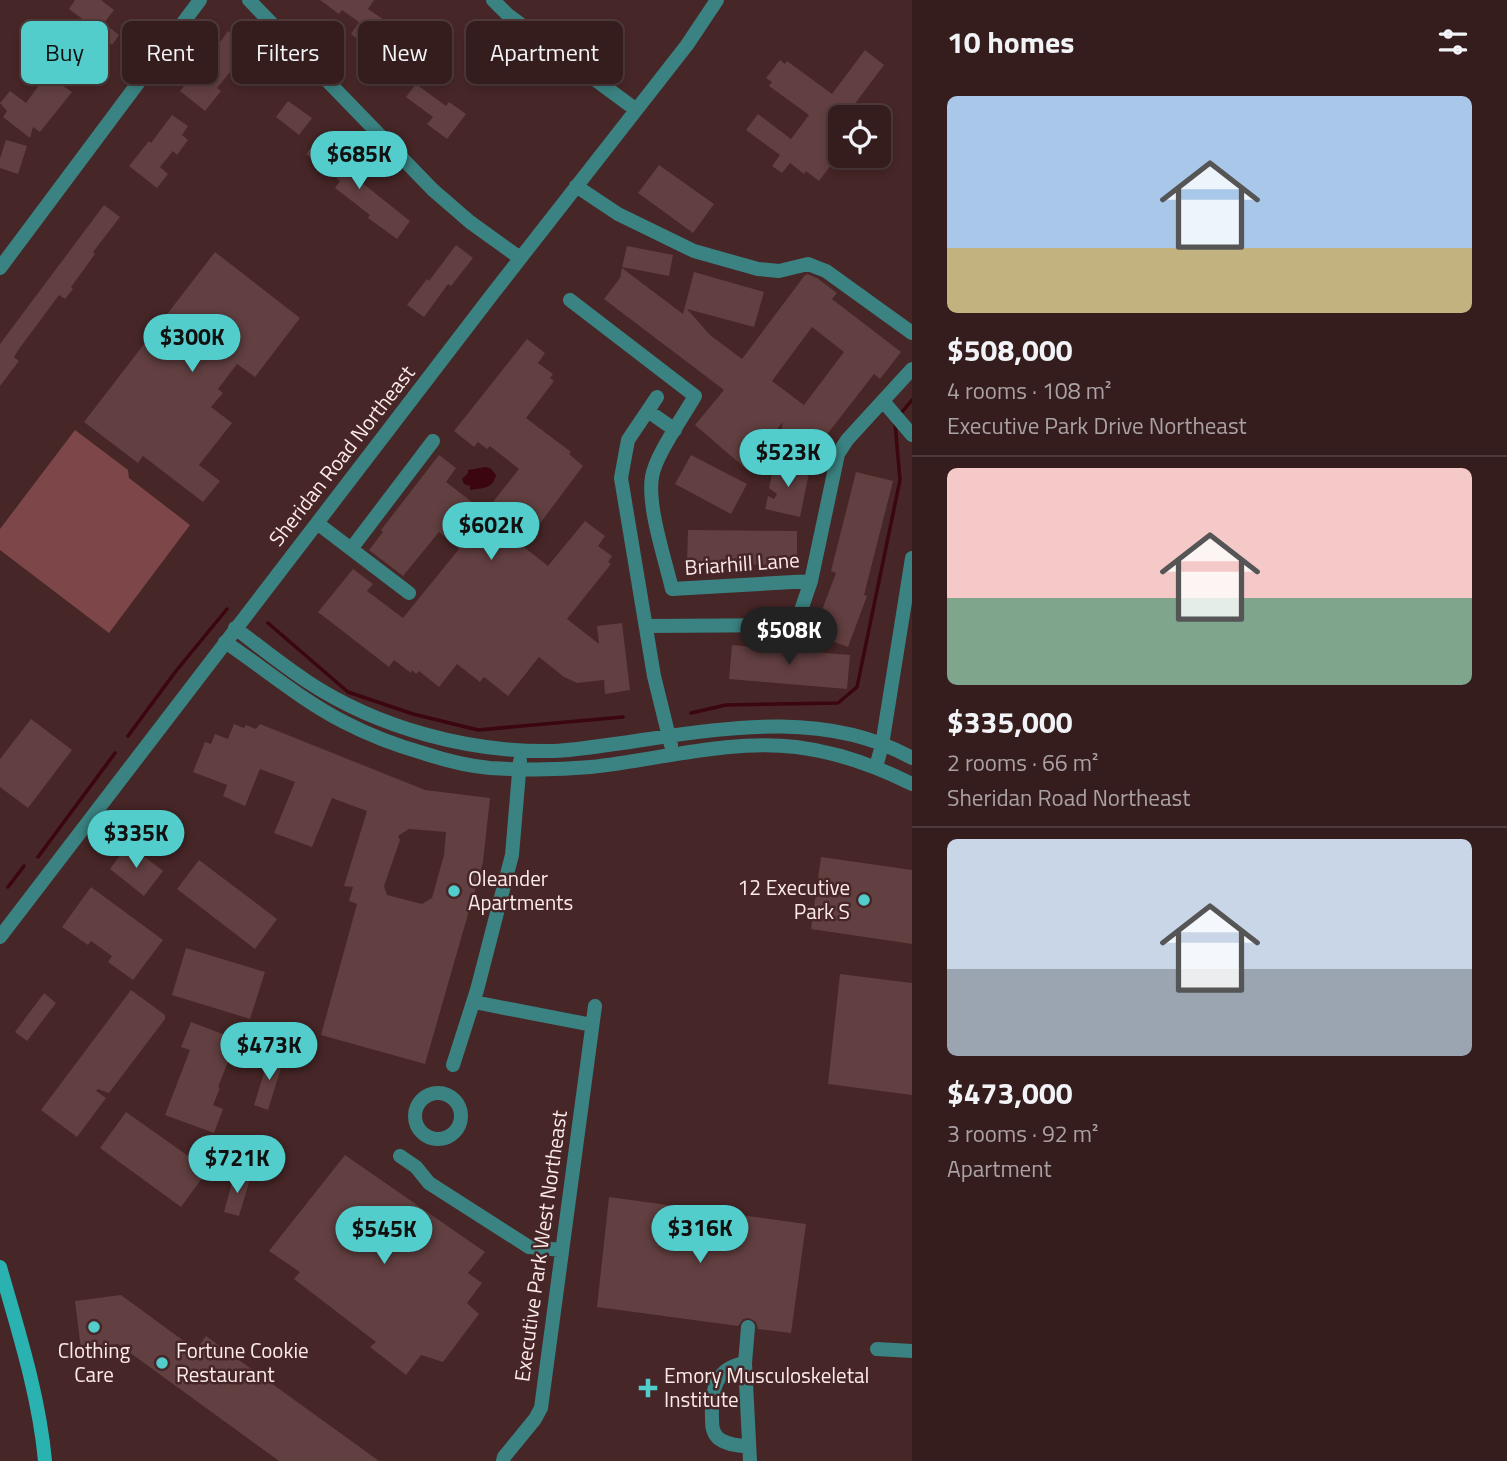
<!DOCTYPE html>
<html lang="en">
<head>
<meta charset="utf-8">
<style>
	:root { --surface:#351c1d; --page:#40292a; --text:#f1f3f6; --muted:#aaa1a4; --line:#4f3a3b; --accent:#52cdcc }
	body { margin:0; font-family:"Titillium Web",sans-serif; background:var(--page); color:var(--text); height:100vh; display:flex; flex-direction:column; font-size:26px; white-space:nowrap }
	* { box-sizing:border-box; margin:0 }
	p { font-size:23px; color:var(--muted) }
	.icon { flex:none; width:38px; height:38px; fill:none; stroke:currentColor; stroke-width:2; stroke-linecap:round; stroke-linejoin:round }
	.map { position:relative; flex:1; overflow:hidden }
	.panel { display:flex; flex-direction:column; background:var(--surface); width:595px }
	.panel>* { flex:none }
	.hud { position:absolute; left:21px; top:21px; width:665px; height:63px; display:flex; gap:14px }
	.fabs { position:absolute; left:828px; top:105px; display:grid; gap:14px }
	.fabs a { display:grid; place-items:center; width:63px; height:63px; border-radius:10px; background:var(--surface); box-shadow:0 4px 10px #0003,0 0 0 2px var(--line); font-size:35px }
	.price { position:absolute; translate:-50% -60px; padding:0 16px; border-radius:24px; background:var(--accent); color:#111; font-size:23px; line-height:46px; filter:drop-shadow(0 2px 4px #0008) }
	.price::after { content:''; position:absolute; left:50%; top:42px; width:21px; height:16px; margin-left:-10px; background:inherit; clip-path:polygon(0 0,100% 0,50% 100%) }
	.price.on { background:#222; color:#fff }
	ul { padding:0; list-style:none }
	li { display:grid; align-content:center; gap:14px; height:371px; padding:0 35px }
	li+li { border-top:2px solid var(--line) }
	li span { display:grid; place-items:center; height:217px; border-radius:10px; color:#555 }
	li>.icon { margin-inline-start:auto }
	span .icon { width:126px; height:126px; fill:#fffc; stroke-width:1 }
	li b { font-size:30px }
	h2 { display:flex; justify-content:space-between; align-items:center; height:84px; padding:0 35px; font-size:30px }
	.pill { padding:0 24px; border-radius:10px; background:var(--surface); box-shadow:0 4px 10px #0003,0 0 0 2px var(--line); font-size:24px; line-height:63px }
	.pill.on { background:var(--accent); color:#111 }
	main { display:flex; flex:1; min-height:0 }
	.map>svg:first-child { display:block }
</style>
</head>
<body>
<main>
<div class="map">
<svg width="912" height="1461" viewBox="0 0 912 1461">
	<rect width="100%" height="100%" fill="#472627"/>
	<path fill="#7d4648" d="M 75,430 L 128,470 L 129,478 L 190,525 L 109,633 L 0,550 L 0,529 Z"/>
	<path fill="#3b060e" d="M 486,467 L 491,469 L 496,475 C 493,489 483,488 470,490 L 470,486 L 464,484 L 462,479 L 468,473 L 468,470 Z"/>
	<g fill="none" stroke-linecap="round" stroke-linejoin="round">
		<path stroke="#3b060e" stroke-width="3.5" d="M 902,412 L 912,400
			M 268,623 L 348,692 L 413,714 L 478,730 L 623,717
			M 691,713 L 726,705 L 838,703 L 857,687 L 900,480 L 895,423
			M 128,736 L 176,671 L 227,609
			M 38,857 L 115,753
			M 8,887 L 24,866"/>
	</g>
	<path fill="#623f40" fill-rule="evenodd" d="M 75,0 L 101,0 L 114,10 L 104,23 L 119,35 L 112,45 L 94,32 L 96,29 L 69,9 Z
		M 320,0 L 374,0 L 368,9 L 383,19 L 376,29 L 402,47 L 389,65 L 351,34 L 359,22 L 342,10 L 339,14 Z
		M 228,31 L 272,64 L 264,75 L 247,63 L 236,77 L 230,72 L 217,88 L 221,91 L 205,111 L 180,91 L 192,76 L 194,78 Z
		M 65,36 L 101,62 L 88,80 L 51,54 Z
		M 865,50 L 884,65 L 845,117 L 840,117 L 840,125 L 831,137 L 840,144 L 840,153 L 819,181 L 806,171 L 804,174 L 790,163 L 782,173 L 772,166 L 780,155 L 746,130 L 758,114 L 791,139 L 809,115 L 769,86 L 772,82 L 766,78 L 780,60 L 785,64 L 787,61 L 832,94 Z
		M 54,80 L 72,92 L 40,132 L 33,127 L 30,138 L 3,117 L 7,111 L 0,103 L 10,91 L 26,103 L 42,81 L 49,86 Z
		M 416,84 L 446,106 L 449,102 L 466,114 L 447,139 L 427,124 L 433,117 L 406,97 Z
		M 288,101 L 312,118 L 299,135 L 276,117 Z
		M 172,115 L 188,126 L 182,135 L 188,140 L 177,155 L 173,151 L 160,167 L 168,174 L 157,188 L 129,166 L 149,141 L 151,143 Z
		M 318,138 L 341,155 L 336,162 L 410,221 L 397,239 L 368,218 L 370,215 L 335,188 L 340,181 L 306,154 Z
		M 6,140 L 27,146 L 18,174 L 0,168 L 0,158 Z
		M 659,165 L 714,204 L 693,233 L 638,193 Z
		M 104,205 L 120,217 L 93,252 L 95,254 L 71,287 L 73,289 L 65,299 L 59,295 L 19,349 L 14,357 L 19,361 L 0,386 L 0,344 Z
		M 456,245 L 473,258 L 451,286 L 448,284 L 424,317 L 407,305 L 427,279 L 429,281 Z
		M 627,246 L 673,255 L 669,276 L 622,267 Z
		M 215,252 L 300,318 L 255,377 L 237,364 L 218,389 L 223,393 L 211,407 L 232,423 L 199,465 L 220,481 L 203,502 L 143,456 L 138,463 L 84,422 Z
		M 622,268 L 683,314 L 694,272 L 764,292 L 754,327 L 687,309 L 710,335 L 742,359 L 805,275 L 807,274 L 817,278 L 837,293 L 832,299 L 901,352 L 880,379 L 874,374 L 811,455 L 781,432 L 783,422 L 745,468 L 695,425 L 724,390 L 604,299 L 620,278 ZM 812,327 L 844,352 L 804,405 L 772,381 Z
		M 527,339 L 545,353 L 538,363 L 553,374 L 550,378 L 554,381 L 526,418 L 571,452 L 569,454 L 583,466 L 538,526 L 535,524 L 520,544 L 548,566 L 585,521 L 605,536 L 598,546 L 612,556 L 608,562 L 611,564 L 567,619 L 599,644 L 597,626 L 622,623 L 630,690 L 605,694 L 604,680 L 577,683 L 564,677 L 539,657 L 508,696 L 484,677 L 480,682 L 457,664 L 439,687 L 419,671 L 416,674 L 412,670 L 411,673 L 394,660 L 389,667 L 318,612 L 353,569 L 373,584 L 367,591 L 403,618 L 459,549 L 439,532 L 403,576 L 369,550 L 383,532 L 381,530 L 439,455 L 456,468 L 446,482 L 485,512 L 519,469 L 490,446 L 487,449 L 478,442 L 474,447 L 454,431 Z
		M 691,455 L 747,484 L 731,514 L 675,484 Z
		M 775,461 L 810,468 L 800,517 L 765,509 L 768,496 L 774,499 L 777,494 L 769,488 Z
		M 856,472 L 893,481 L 864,595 L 867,596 L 848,647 L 813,634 L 836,573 L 831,571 Z
		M 688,530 L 797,531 L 797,565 L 687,564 Z
		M 732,645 L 850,655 L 847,689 L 729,679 Z
		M 31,719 L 72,750 L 28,808 L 0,787 L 0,759 Z
		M 234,724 L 244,728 L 246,725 L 256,729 L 260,724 L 425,790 L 490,798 L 483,862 L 425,1064 L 321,1035 L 357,904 L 349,901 L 353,887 L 344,886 L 367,811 L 332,798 L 312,847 L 274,833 L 295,782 L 260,769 L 245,806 L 223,796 L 227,785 L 193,772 L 205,742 L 211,744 L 215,734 L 228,739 ZM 409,829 L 446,832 L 444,855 L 432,898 L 422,904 L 387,895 L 384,886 L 400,840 L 398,836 Z
		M 128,844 L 163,871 L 144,896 L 110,869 Z
		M 821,857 L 912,870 L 912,944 L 811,929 Z
		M 199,860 L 277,919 L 255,949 L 177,889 Z
		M 91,887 L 163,940 L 133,980 L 108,962 L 112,956 L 91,941 L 88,945 L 62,927 Z
		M 186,948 L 265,972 L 250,1019 L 172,995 Z
		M 840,974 L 912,983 L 912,1095 L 828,1084 Z
		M 131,990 L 165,1015 L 165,1019 L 109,1093 L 98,1089 L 96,1091 L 106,1098 L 77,1137 L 41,1110 Z
		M 44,993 L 56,1003 L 27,1041 L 15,1032 Z
		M 191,1022 L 244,1042 L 236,1062 L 229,1059 L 218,1087 L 220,1088 L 213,1105 L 223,1109 L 214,1133 L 165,1115 L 190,1050 L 181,1047 Z
		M 270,1054 L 284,1058 L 268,1110 L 254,1105 Z
		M 126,1112 L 208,1170 L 181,1207 L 100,1148 Z
		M 345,1155 L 485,1252 L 468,1273 L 482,1283 L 467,1303 L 479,1314 L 443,1362 L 421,1355 L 406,1375 L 370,1347 L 376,1342 L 294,1279 L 300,1272 L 269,1251 Z
		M 234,1175 L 250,1179 L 239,1216 L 224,1212 Z
		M 609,1197 L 806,1224 L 791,1333 L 758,1329 L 756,1322 L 749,1318 L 743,1319 L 738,1326 L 597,1307 Z
		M 121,1295 L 196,1350 L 206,1336 L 379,1461 L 279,1461 L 118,1344 L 81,1349 L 75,1301 Z"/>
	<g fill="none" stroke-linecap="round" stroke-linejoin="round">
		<path stroke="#3a8382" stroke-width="14" d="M 249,0 L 433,190 L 470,222 L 520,258
			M 493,0 L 508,15 L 635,109
			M 576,186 L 618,214 L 694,251 L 758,269 L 779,271 L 808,264 L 826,271 L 912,333
			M 0,268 L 200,0
			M 570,300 L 695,396 C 683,417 655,456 652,477 C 647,506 665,559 672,589 L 811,581 L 838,454 L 847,440 L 912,369
			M 657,397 L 628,440 L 621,478 L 654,676 L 671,745
			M 883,401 L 912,435
			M 648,411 L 675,430
			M 317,523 L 409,593
			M 351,549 L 433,441
			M 646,626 L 796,625 L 811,581
			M 235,628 C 259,646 282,665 308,682 C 378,728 470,753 554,751 C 577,750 599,746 622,743 C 718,729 823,708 912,758
			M 225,642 C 264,668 301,700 344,722 C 369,735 395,745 423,753 C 444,760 467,766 490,768 C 523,770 558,770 591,767 C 658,760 728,739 796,747 C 837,752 876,766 912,784
			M 876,767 L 882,745 L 912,558
			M 0,937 L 494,292 L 687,45 L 717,0
			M 474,1002 L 592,1025
			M 453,1065 L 477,990 L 512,855 L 520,761
			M415 1116a23 23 0 1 1 46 0a23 23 0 1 1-46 0Z
			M 400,1156 L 416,1167 L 429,1183 L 529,1247 L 562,1250
			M 748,1327 L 745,1363 L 750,1461
			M 877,1349 L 912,1351
			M 745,1363 C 715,1368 711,1391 712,1417 C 712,1425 712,1432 718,1438 C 726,1445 739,1445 749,1447
			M 503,1461 L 504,1457 L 535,1419 L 541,1408 L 595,1006"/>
		<path stroke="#2ab2b1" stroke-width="14" d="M 0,1267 C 18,1330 39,1395 45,1461"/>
	</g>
	<g fill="#52cdcc" stroke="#472627" stroke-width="2.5">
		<circle cx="454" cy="891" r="7"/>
		<circle cx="864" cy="900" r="7"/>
		<circle cx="94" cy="1327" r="7"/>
		<circle cx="162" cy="1363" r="7"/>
		<path d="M644.5 1377.5h7v7h7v7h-7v7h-7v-7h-7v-7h7z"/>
	</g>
	<g text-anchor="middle" stroke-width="5" stroke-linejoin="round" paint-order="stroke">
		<g font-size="21" fill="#fceaea" stroke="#472627">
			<text transform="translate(342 456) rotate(-52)" y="7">Sheridan Road Northeast</text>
			<text transform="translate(742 564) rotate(-4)" y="7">Briarhill Lane</text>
			<text transform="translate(541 1246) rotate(-82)" y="7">Executive Park West Northeast</text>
		</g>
		<g font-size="21" fill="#fceaea" stroke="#472627" text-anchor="start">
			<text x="468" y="886">Oleander<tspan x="468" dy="24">Apartments</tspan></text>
			<text x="850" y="895" text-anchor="end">12 Executive<tspan x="850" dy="24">Park S</tspan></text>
			<text x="94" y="1358" text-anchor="middle">Clothing<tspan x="94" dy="24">Care</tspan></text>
			<text x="176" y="1358">Fortune Cookie<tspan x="176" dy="24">Restaurant</tspan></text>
			<text x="664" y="1383">Emory Musculoskeletal<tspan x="664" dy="24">Institute</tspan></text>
		</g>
	</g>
</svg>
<div class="fabs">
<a><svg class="icon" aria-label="locate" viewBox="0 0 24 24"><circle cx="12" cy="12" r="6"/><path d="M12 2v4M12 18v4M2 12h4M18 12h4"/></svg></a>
</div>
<b class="price" style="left:359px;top:191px">$685K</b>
<b class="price" style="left:192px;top:374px">$300K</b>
<b class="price" style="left:788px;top:489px">$523K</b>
<b class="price" style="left:491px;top:562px">$602K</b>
<b class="price on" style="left:789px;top:667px">$508K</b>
<b class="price" style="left:136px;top:870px">$335K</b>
<b class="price" style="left:269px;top:1082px">$473K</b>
<b class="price" style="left:237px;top:1195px">$721K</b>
<b class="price" style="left:700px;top:1265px">$316K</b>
<b class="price" style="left:384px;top:1266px">$545K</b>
<div class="hud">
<a class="pill on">Buy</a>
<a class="pill">Rent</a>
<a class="pill">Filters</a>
<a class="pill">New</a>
<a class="pill">Apartment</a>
</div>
</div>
<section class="panel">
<h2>10 homes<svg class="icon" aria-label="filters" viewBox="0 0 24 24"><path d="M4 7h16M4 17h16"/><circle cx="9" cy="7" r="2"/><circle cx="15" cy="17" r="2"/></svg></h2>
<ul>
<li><span style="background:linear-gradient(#a9c7e8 70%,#c2b280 0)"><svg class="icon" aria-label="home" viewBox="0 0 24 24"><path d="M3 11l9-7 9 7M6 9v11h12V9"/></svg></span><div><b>$508,000</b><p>4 rooms · 108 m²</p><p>Executive Park Drive Northeast</p></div></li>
<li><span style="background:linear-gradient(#f6c9c9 60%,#7fa58c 0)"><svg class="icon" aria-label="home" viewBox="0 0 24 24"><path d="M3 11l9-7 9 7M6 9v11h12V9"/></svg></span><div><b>$335,000</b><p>2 rooms · 66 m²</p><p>Sheridan Road Northeast</p></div></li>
<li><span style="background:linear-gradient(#c9d6e8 60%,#9aa5b1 0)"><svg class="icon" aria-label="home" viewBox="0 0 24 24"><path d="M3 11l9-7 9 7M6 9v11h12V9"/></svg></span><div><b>$473,000</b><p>3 rooms · 92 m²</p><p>Apartment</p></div></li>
</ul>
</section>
</main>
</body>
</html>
